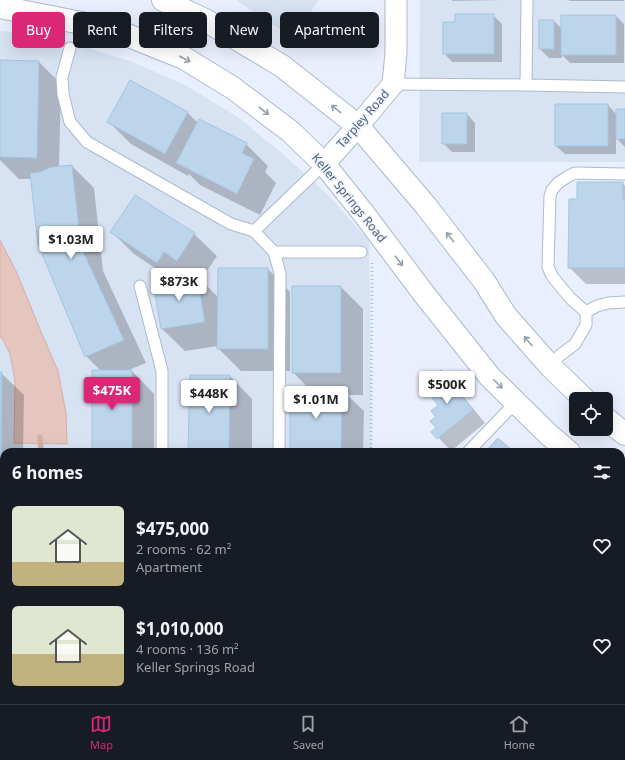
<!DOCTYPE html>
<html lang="en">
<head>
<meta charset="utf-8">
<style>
	:root { --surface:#171b24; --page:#20242c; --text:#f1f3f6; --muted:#9ea1a6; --line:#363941; --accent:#db2777 }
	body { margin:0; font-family:"Noto Sans",sans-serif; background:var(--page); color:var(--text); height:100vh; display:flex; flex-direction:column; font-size:15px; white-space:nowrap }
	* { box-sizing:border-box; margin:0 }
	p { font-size:13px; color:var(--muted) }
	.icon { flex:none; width:22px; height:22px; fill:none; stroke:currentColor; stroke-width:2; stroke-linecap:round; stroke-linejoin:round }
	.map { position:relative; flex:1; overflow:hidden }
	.details { position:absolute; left:0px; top:448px; width:625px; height:256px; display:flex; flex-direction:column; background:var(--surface); border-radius:12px 12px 0 0; box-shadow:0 4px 16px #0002 }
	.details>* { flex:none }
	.hud { position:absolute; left:12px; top:12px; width:400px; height:36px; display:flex; gap:8px }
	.controls { position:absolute; left:569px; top:392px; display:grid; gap:8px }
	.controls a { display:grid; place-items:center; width:44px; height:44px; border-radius:6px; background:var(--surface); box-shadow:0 4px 16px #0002; font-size:20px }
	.price { position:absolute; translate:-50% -34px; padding:0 9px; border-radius:4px; background:#fff; color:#222; font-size:13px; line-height:26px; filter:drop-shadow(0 1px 2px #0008) }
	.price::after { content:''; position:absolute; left:50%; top:24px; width:12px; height:9px; margin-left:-6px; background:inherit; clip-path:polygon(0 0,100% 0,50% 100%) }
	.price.current { background:var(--accent); color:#fff }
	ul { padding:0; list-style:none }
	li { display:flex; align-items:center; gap:12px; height:100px; padding:0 12px }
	li span { display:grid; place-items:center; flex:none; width:112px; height:80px; border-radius:6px; color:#555 }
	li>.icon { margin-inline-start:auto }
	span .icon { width:48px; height:48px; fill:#fffc; stroke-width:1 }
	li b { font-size:17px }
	h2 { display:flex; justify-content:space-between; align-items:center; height:48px; padding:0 12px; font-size:17px }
	.pill { padding:0 14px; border-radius:6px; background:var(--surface); box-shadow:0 4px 16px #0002; font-size:14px; line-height:36px }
	.pill.current { background:var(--accent); color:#fff }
	.tab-bar { display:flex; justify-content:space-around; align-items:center; height:56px; border-top:1px solid var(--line); background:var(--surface); font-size:11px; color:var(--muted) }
	.tab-bar a { display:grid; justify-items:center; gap:2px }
	.tab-bar .current { color:var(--accent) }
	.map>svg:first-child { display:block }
</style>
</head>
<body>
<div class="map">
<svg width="625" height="704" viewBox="0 0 625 704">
	<rect width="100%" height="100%" fill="#e9effc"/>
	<path fill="#d7e2f3" d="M 236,0 L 318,0 L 295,39 Z
		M 420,0 L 625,0 L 625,162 L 419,162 Z
		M 0,31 L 10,32 L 69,42 L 133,62 L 187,86 L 239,118 L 284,155 L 329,196 L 369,241 L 372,452 L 4,452 L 4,602 L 0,602 Z
		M 0,681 L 4,681 L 4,700 L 621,700 L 621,684 L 625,684 L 625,704 L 0,704 Z"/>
	<path fill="#e5c6be" stroke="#d6afa4" d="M 0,240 L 17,273 L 39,327 L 58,371 L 66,413 L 67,444 L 14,443 L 15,381 L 10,354 L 2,338 L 0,337 Z"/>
	<path fill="#0003" fill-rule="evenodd" d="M 452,0 L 503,0 L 452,1 Z
		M 568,0 L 624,0 L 624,1 L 570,1 Z
		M 493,15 L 502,24 L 502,62 L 452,62 L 444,53 L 456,23 Z
		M 616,16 L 624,24 L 624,63 L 570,63 L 562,55 L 562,58 L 549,58 L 540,49 L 540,21 L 554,21 L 562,29 Z
		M 0,61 L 39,62 L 61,84 L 59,167 L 72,166 L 94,188 L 103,271 L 146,363 L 126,371 L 132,371 L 154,394 L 154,452 L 93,452 L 101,371 L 86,356 L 31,179 L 19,179 L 0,160 Z
		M 131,81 L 188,113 L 198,123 L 246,144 L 268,166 L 265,172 L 276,183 L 260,215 L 200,185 L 189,174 L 188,176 L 131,144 L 108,121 Z
		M 608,105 L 617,115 L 625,110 L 625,147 L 616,138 L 616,154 L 565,154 L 556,146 Z
		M 467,114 L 475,123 L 475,152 L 452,152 L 443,143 Z
		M 623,183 L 625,186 L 625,284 L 586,284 L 569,267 L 578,200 Z
		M 135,196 L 194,234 L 217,256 L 201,280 L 219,298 L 268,269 L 290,292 L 290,371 L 241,371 L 218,348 L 218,346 L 185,351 L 162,329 L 155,283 L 173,280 L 134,254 L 112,232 ZM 187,274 L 192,277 L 184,278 Z
		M 293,287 L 341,287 L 363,309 L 363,395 L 347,395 L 364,411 L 363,452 L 291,452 L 309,389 L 293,372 Z
		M 441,371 L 453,384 L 485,423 L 451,451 L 433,432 L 437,428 L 437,417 L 440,405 L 437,383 Z
		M 0,373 L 1,373 L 24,395 L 23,452 L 4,452 L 4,495 L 0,495 Z
		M 191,376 L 230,376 L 252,399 L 252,452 L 189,452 Z
		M 0,534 L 2,534 L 4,535 L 4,594 L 0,594 Z"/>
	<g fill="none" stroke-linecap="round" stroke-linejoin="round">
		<path stroke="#d6afa4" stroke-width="5.5" d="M 40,437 L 41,452"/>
	</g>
	<path fill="#bcd5eb" stroke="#a3c5e2" d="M 455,14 L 494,14 L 494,54 L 443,54 L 443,22 L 455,22 Z
		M 561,15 L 616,15 L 616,55 L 561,55 Z
		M 539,20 L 554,20 L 554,49 L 539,49 Z
		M 0,60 L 39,61 L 37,158 L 0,157 Z
		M 130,80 L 188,112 L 165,154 L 107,122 Z
		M 555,104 L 608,104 L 608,146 L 555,146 Z
		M 616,109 L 625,109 L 625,139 L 616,139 Z
		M 442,113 L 467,113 L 467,144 L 442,144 Z
		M 199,119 L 247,143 L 242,153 L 254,159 L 237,194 L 176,163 Z
		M 72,165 L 81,247 L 124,340 L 85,357 L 38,244 L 30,173 L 40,172 L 51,167 Z
		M 577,182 L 623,182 L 623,199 L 625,199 L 625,268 L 568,268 L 569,199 L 577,199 Z
		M 135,195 L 195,233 L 177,261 L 164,252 L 157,263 L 110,232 Z
		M 218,268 L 268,268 L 268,349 L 217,349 Z
		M 197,275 L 205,322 L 161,329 L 153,282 Z
		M 292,286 L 341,286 L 341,373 L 292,373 Z
		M 92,370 L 132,370 L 132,452 L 92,452 Z
		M 441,370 L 473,410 L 437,439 L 431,432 L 436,428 L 430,421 L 436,417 L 431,411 L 438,405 L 431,396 L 436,392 L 431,386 L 435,383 L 431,378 Z
		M 0,372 L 2,372 L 1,473 L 0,473 Z
		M 190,375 L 230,375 L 229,452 L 188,452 Z
		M 290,387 L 342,388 L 341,452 L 290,452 Z
		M 498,438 L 514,452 L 485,452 Z
		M 0,533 L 3,533 L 3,572 L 0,572 Z
		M 197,700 L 206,700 L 208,704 L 185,704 Z
		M 563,700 L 612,700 L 612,704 L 563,704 Z
		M 256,702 L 304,702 L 304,704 L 256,704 Z
		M 475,703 L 520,703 L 520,704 L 475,704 Z"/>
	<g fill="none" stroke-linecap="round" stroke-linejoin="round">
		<g stroke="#acbbcb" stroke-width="13">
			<path id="lane" d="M 70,48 L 62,77 L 63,94 L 70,122 L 87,142 L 231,224 L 254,231 L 274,252 L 280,273 L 279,452
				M 393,84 L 526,85 L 625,87
				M 526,85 L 527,0
				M 254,231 L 324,164
				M 274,252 L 361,252
				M 140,286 L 162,371 L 162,452
				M 586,312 L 597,306 L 608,303 L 625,302
				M 551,367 L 559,356 L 575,344 L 586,325 L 586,312 L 570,298 L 552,276 L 548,267 L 550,196 L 552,190 L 558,183 L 567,177 L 575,173 L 625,174
				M 468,452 L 516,402
				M 0,501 L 4,501
				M 621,552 L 624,548
				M 0,696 L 4,696
				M 111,700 L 121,704
				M 370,704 L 371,700
				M 397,704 L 399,700
				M 544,704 L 544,703"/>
		</g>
		<g stroke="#acbbcb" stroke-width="23">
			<path id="street" d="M 324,164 L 358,126 L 393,84 L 396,53 L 396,0
				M 621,611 L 625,611
				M 0,630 L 4,630
				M 0,649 L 4,650
				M 621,660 L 625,660"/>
		</g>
		<g stroke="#aabbce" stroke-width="24">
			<path id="secondary" d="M 163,0 L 205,20 L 282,66 L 358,126 L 426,206 L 484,281 L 506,316 L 551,367 L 584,399
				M 0,7 L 112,29 L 184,58 L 233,88 L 291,132 L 324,164 L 364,214 L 424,294 L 490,377 L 548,434 L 569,452
				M 606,419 L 625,434
				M 621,494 L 625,497
				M 0,604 L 4,604"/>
		</g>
		<path stroke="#a4bfd5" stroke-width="2.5" stroke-dasharray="1 3" stroke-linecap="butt" d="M 371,452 L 372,262"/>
		<use href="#lane" stroke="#fff" stroke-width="11"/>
		<use href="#street" stroke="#fff" stroke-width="21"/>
		<use href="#secondary" stroke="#fff" stroke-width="22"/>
	</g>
	<defs><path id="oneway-shaft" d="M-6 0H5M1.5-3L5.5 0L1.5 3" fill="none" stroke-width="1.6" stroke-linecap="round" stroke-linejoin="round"/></defs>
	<g stroke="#94a2ac">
		<use href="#oneway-shaft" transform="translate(185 59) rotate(28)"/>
		<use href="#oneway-shaft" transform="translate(336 109) rotate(-142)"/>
		<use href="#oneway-shaft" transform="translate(264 111) rotate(37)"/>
		<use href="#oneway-shaft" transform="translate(450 237) rotate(-128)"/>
		<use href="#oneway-shaft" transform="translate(399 261) rotate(53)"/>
		<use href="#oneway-shaft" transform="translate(528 341) rotate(-131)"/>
		<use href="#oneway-shaft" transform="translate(498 384) rotate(45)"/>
	</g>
	<g text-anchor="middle" stroke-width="3" stroke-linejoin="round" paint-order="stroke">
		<g font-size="12" fill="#4d6475" stroke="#eff4fe">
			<text transform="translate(363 119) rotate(-49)" y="4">Tarpley Road</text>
			<text transform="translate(349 198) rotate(51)" y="4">Keller Springs Road</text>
		</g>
	</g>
</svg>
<div class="controls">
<a><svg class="icon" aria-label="locate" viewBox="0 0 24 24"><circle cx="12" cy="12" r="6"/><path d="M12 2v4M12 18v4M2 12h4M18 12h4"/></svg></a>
</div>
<b class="price" style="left:71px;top:260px">$1.03M</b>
<b class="price" style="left:179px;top:302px">$873K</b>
<b class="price" style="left:447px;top:405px">$500K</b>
<b class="price current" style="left:112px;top:411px">$475K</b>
<b class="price" style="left:209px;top:414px">$448K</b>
<b class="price" style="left:316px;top:420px">$1.01M</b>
<div class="hud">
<a class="pill current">Buy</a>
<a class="pill">Rent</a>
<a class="pill">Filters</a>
<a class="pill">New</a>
<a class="pill">Apartment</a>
</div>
<section class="details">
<h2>6 homes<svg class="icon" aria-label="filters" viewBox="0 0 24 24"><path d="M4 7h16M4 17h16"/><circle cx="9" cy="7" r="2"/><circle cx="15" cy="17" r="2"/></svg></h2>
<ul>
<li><span style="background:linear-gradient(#dfe7d0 70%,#c2b280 0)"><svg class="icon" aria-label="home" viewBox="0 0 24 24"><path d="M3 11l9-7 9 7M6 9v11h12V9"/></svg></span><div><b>$475,000</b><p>2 rooms · 62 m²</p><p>Apartment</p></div><svg class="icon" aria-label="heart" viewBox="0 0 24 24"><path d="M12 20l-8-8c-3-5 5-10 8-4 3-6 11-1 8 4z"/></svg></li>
<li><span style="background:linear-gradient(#dfe7d0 60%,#c2b280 0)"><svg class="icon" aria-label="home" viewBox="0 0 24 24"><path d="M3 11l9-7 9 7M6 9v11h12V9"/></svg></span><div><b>$1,010,000</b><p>4 rooms · 136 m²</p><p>Keller Springs Road</p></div><svg class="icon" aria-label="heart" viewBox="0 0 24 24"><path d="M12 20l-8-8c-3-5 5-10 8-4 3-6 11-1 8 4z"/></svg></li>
</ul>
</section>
</div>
<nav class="tab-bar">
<a class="current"><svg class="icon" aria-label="map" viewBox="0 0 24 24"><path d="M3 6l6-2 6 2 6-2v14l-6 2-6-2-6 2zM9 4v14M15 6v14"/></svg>Map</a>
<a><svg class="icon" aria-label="saved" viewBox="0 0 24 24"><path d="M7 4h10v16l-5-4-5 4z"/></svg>Saved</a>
<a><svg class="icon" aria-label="home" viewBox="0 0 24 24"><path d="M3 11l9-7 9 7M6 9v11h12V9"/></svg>Home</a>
</nav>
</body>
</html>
